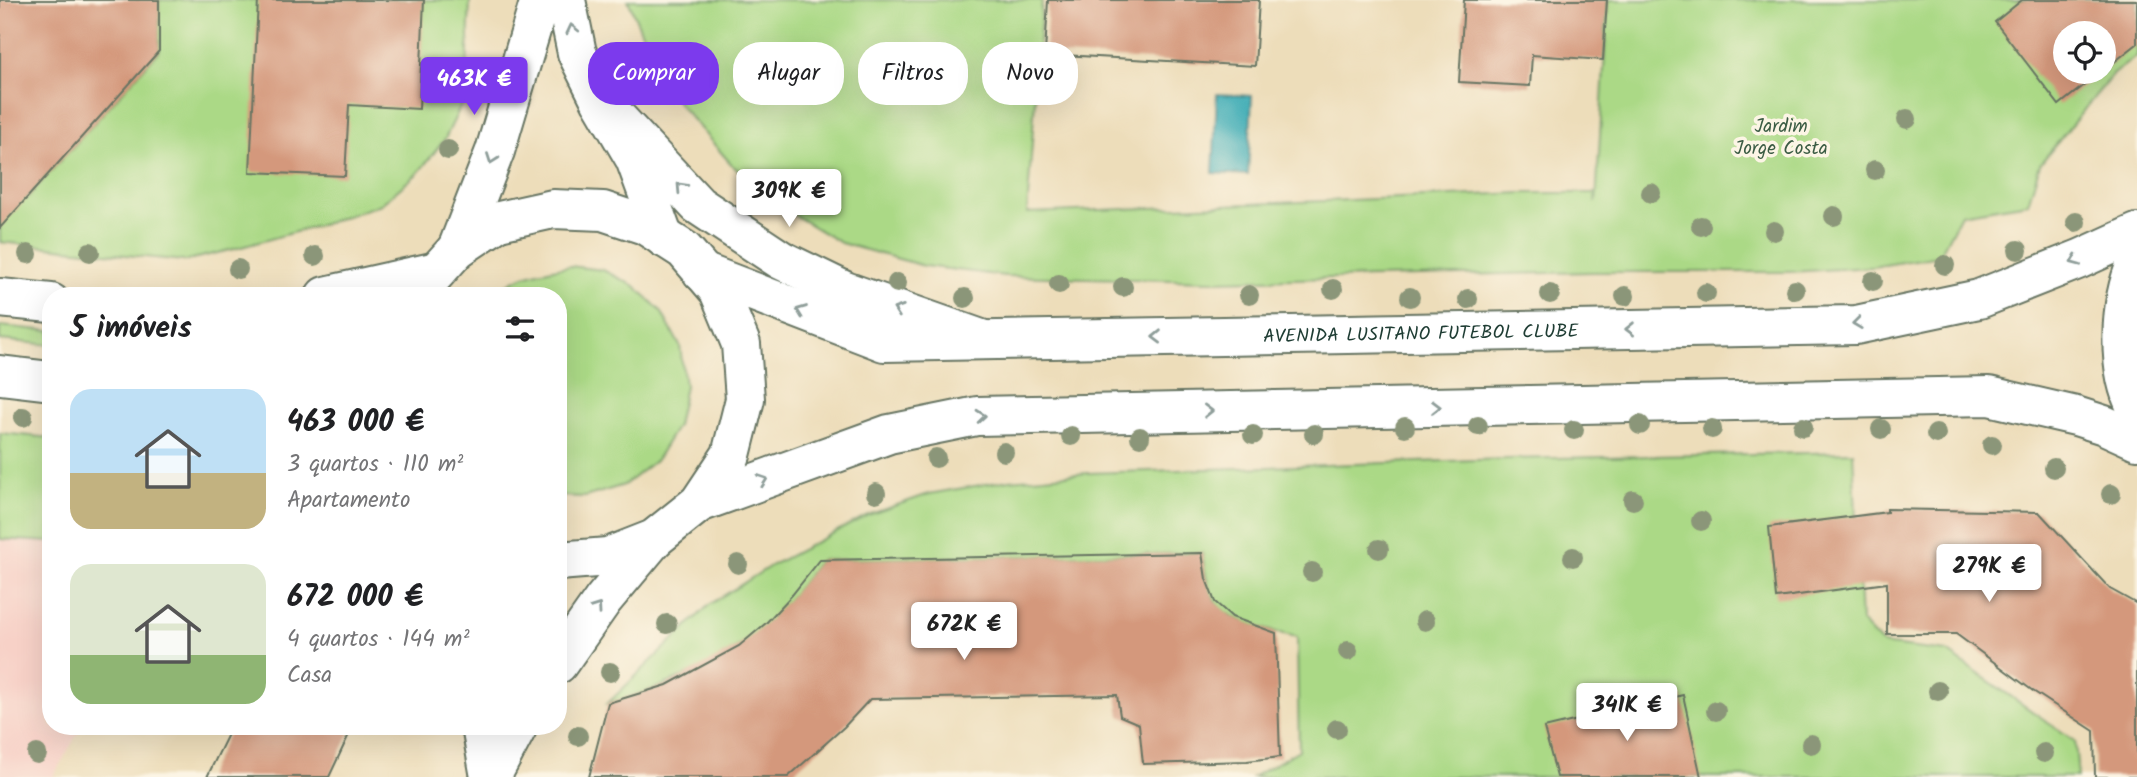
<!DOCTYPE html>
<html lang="pt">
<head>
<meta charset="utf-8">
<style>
	:root { --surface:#fff; --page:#f2f2f2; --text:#202124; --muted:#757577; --accent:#7c3aed }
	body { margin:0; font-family:Kalam,sans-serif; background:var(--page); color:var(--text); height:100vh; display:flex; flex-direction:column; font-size:26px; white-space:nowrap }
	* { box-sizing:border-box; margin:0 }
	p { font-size:23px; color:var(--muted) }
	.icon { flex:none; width:38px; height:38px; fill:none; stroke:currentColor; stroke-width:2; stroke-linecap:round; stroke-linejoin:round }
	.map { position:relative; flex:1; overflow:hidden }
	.details { position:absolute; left:42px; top:287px; width:525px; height:448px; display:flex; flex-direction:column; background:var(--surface); border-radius:28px; box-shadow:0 7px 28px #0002 }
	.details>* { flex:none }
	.banner { position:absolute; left:588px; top:42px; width:665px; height:63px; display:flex; gap:14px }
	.tools { position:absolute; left:2053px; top:21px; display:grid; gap:14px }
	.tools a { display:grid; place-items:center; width:63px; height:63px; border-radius:50%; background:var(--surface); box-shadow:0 7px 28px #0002; font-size:35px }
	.price { position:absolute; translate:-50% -60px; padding:0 16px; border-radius:7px; background:#fff; color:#222; font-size:23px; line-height:46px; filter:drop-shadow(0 2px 4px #0008) }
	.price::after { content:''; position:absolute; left:50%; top:42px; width:21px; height:16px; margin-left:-10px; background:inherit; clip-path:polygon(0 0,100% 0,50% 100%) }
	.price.on { background:var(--accent); color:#fff }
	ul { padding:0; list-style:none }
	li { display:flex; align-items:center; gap:21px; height:175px; padding:0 28px }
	li span { display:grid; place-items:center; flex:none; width:196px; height:140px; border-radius:21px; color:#555 }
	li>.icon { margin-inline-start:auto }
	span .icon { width:84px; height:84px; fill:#fffc; stroke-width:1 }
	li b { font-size:30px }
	h2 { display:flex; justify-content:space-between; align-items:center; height:84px; padding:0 28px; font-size:30px }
	.pill { padding:0 24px; border-radius:28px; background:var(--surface); box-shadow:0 7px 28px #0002; font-size:24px; line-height:63px }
	.pill.on { background:var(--accent); color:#fff }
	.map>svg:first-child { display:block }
</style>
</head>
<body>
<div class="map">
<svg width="2137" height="777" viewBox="0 0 2137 777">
	<rect width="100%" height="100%" fill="#fcf5e5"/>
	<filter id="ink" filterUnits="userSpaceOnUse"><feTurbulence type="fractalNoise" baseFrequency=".0143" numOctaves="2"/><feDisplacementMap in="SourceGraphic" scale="14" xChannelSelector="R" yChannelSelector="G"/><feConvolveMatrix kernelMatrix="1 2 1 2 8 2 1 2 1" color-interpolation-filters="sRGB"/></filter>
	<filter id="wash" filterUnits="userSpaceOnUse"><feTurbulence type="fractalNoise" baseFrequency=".00686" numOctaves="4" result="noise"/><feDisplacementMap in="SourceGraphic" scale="28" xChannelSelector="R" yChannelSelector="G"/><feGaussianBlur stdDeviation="1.57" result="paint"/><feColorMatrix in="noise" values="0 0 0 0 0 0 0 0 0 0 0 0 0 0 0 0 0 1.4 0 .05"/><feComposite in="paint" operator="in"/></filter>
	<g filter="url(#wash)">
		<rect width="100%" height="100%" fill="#edddba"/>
		<path fill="#f7d1c7" d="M 0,539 L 51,542 L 51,726 L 82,726 L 53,777 L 0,777 Z"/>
		<path fill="#abd986" stroke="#658b5d" stroke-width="2" fill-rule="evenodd" d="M 159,0 L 470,0 L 466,95 L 445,139 L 418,173 L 381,204 L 324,224 L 234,249 L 184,261 L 0,242 L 0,197 L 26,199 L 159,51 Z
			M 628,0 L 1042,0 L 1027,213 L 1523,193 L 1595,193 L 1596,203 L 1608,0 L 2137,0 L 2137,56 L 2113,74 L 2040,164 L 2028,203 L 1961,214 L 1939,256 L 1872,267 L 1790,272 L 1592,272 L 1212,281 L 1005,276 L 924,266 L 841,243 L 783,208 L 732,165 L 678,103 L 641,31 ZM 2065,33 L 2104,33 L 2104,72 L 2065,72 Z
			M 570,266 L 603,270 L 635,286 L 661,311 L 680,346 L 685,386 L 677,426 L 656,460 L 624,485 L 585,497 L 558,496 L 558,296 L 493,296 C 514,274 542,271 570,266 Z
			M 0,326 L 51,331 L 51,345 L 0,340 Z
			M 0,433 L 51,438 L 51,542 L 0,539 Z
			M 1853,452 L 1861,622 L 1882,644 L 1947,652 L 2075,741 L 2078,777 L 1253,777 L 1299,750 L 1297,637 C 1275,632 1226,622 1214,600 C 1206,586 1205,568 1202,553 L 820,560 C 796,591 771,625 738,647 C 697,673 654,691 608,703 L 709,605 L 772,565 L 868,515 L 929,494 L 1009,480 L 1088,473 L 1506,459 Z"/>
		<path fill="#3aabb5" stroke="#2c7474" stroke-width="2" d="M 1217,94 L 1252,96 L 1248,175 L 1213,173 Z"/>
		<g id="blocks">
			<path fill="#d4987b" d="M 0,0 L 159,0 L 159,51 L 0,228 Z
				M 258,0 L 424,0 L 419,109 L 349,105 L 345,176 L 250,172 Z
				M 1048,0 L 1259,0 L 1255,66 L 1045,54 Z
				M 1464,0 L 1607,0 L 1603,60 L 1532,55 L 1530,86 L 1459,82 Z
				M 2022,0 L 2137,0 L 2137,44 L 2104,70 L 2104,33 L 2065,33 L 2065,72 L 2101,72 L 2059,105 L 1995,22 Z
				M 1887,509 L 2039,512 L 2110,589 L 2137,604 L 2137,777 L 2095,777 L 2094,731 L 2033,691 L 1956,634 L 1887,634 L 1887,583 L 1776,598 L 1769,527 L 1887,512 Z
				M 1202,553 L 1206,579 L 1215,602 L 1232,617 L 1276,633 L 1280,757 L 1247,761 L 1143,764 L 1139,724 L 1120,716 L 1117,695 L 870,699 L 844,727 L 788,777 L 589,777 L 608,703 L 667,685 L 739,646 L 766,623 L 792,595 L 820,560 Z
				M 1683,695 L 1701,777 L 1557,777 L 1544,728 Z
				M 232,726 L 353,726 L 329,777 L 207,777 Z"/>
		</g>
	</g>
	<g filter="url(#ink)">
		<use href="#blocks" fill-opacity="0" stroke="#677563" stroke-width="2"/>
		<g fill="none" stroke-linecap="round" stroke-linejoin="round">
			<g stroke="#677563" stroke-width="42">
				<path id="minor" d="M 566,0 L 577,53 L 601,101 L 635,159 L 664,238
					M 601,101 L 698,205 L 781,260 L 845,291 L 984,340
					M 457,249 L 495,151 L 540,0
					M 558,664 L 603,600 L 654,539
					M 481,726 L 490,777
					M 491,777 L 518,726"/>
			</g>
			<g stroke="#677563" stroke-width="42">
				<g id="major">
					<path d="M 2137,262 C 2119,302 2116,370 2137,409"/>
					<path id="s1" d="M 702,272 L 884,342 L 1856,325 L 1979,299 L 2080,259 L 2137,233"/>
					<path d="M 325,296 L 437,271"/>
					<path d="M 418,296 L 422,288 L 457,249 L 499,221 L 553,209 L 603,211 L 645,225 L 684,250 L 719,291 L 741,344 L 745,399 L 731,455 L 699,503 L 654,539 L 608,557 L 558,561"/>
					<path d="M 0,298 L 51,303"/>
					<path d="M 0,375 L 51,381"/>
					<path d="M 699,503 L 889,434 L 977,416 L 1989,396 L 2076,416 L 2104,425 L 2137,440"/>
				</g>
			</g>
			<use href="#minor" stroke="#fff" stroke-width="38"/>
			<use href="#major" stroke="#fff" stroke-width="38"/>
		</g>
		<g fill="#8b9679">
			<circle cx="1907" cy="119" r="10"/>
			<circle cx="448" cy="150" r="10"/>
			<circle cx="1875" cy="170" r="10"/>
			<circle cx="1651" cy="193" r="10"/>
			<circle cx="1834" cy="216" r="10"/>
			<circle cx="2076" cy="222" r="10"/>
			<circle cx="1701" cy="226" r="10"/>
			<circle cx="1774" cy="231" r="10"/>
			<circle cx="2018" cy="250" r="10"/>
			<circle cx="90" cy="252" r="10"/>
			<circle cx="28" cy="254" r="10"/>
			<circle cx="315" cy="256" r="10"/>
			<circle cx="1945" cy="265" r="10"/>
			<circle cx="238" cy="269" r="10"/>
			<circle cx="1873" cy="281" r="10"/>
			<circle cx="897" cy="283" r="10"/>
			<circle cx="1059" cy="284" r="10"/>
			<circle cx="1123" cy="287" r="10"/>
			<circle cx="1333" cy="289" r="10"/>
			<circle cx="1795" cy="290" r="10"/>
			<circle cx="1706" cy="293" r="10"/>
			<circle cx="1550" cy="294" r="10"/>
			<circle cx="1249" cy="295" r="10"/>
			<circle cx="1625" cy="296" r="10"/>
			<circle cx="1410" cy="297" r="10"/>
			<circle cx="965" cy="298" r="10"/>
			<circle cx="1468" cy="299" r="10"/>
			<circle cx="23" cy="417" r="10"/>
			<circle cx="1640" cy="425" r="10"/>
			<circle cx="1478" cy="426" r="10"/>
			<circle cx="1405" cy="427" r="10"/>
			<circle cx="1803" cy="427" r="10"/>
			<circle cx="1712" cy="429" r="10"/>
			<circle cx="1881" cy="429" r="10"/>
			<circle cx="1574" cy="430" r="10"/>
			<circle cx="1314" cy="434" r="10"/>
			<circle cx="1936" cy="434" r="10"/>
			<circle cx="1253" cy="435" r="10"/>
			<circle cx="1071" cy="436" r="10"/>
			<circle cx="1140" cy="437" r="10"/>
			<circle cx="1992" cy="445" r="10"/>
			<circle cx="1004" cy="452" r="10"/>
			<circle cx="936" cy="458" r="10"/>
			<circle cx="2054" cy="468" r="10"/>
			<circle cx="876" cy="493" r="10"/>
			<circle cx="2111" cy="494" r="10"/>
			<circle cx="1633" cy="500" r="10"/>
			<circle cx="1701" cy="521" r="10"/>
			<circle cx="1379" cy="549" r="10"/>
			<circle cx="1573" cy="557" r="10"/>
			<circle cx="738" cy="564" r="10"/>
			<circle cx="1312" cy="572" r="10"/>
			<circle cx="1425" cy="621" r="10"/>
			<circle cx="667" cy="624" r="10"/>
			<circle cx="1348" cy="651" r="10"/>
			<circle cx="610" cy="672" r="10"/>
			<circle cx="1938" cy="691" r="10"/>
			<circle cx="1716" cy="711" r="10"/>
			<circle cx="1337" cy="729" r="10"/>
			<circle cx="578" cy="736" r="10"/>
			<circle cx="1811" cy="744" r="10"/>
			<circle cx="2044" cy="753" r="10"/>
			<circle cx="37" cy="754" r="10"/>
		</g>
		<defs><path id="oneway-chevron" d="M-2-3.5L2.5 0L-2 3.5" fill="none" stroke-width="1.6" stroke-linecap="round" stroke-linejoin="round" transform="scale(1.75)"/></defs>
		<g stroke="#8f9e9a">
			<use href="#oneway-chevron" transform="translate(572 29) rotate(-103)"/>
			<use href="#oneway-chevron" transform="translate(492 159) rotate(110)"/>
			<use href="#oneway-chevron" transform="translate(681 187) rotate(-133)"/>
			<use href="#oneway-chevron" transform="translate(2075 261) rotate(157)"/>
			<use href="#oneway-chevron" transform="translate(898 310) rotate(-161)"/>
			<use href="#oneway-chevron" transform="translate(801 311) rotate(-159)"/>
			<use href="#oneway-chevron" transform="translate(1857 323) rotate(173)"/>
			<use href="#oneway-chevron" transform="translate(1630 329) rotate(179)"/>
			<use href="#oneway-chevron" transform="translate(1157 337) rotate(179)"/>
			<use href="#oneway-chevron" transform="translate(1436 407) rotate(-1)"/>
			<use href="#oneway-chevron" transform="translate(1208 411) rotate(-1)"/>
			<use href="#oneway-chevron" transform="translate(981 416) rotate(-5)"/>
			<use href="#oneway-chevron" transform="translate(763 480) rotate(-20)"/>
			<use href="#oneway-chevron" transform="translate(597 608) rotate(-55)"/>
		</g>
	</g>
	<g text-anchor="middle" stroke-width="7" stroke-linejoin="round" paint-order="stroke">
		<g font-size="19" fill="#3b5c44" stroke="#fcf5e5">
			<text x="1781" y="132">Jardim<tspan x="1781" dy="22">Jorge Costa</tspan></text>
		</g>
		<g font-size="19" fill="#1f3d34" stroke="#fcf5e5">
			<text dy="7" stroke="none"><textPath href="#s1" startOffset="732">AVENIDA LUSITANO FUTEBOL CLUBE</textPath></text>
		</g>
	</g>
</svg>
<div class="tools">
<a><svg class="icon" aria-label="locate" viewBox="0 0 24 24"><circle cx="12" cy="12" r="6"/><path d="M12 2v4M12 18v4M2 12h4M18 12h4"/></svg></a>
</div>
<b class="price on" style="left:474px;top:117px">463K €</b>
<b class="price" style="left:789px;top:229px">309K €</b>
<b class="price" style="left:1989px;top:604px">279K €</b>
<b class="price" style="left:964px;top:662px">672K €</b>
<b class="price" style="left:1627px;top:743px">341K €</b>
<div class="banner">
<a class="pill on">Comprar</a>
<a class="pill">Alugar</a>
<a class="pill">Filtros</a>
<a class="pill">Novo</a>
</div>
<section class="details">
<h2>5 imóveis<svg class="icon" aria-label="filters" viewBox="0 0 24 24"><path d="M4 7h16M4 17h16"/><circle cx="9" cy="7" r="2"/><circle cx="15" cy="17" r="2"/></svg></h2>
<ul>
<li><span style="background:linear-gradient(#bfe0f5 60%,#c2b280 0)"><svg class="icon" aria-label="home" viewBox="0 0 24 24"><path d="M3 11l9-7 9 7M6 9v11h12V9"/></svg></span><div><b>463 000 €</b><p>3 quartos · 110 m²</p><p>Apartamento</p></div></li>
<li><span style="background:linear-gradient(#dfe7d0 65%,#8fb573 0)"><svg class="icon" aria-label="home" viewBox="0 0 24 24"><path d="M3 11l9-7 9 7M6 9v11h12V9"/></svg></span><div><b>672 000 €</b><p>4 quartos · 144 m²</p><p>Casa</p></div></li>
</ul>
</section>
</div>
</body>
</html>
